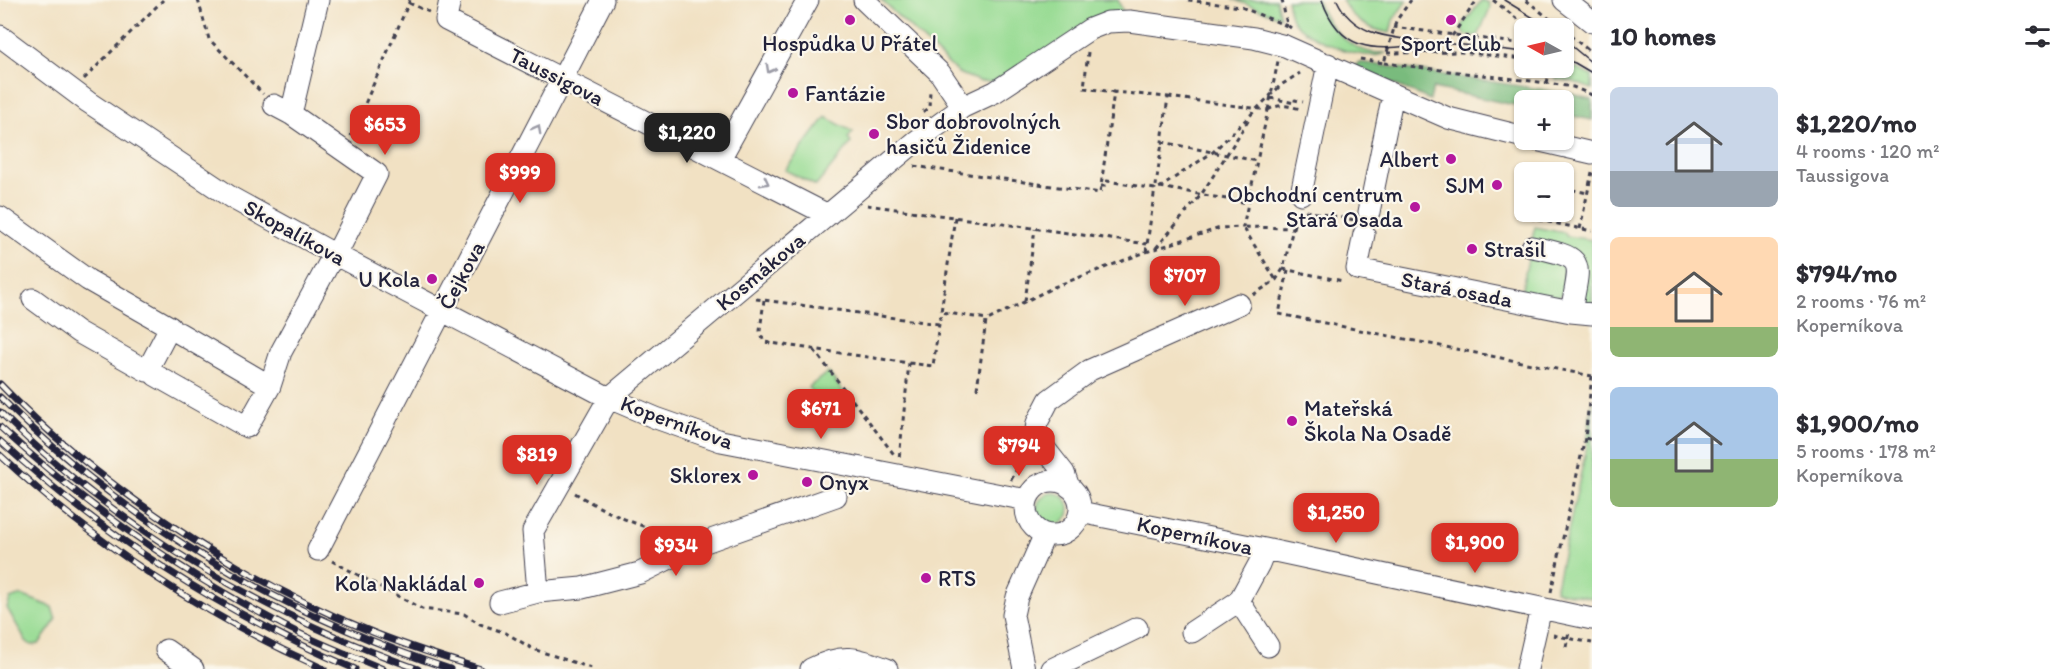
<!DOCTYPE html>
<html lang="en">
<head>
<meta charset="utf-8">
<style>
	:root { --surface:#fff; --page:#f2f2f3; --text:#2b2b33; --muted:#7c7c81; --accent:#d93025 }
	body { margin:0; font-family:Itim,sans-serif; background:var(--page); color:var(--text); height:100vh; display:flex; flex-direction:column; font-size:22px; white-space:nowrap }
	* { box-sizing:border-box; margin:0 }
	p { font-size:20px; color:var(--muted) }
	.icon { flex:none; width:33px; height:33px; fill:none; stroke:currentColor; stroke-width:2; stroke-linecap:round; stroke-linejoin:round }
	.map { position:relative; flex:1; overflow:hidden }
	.side { display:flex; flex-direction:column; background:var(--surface); width:480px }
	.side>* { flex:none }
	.needle { width:39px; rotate:278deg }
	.tools { position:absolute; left:1514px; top:18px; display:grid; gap:12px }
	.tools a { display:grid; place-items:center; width:60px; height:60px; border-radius:9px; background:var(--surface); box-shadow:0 2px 4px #0004; font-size:30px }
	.price { position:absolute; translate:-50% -51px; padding:0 14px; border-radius:12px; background:var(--accent); color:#fff; font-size:20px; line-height:39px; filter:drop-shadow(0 2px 3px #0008) }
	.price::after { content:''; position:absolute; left:50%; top:36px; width:18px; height:14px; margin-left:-9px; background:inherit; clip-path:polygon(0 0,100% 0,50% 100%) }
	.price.current { background:#222; color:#fff }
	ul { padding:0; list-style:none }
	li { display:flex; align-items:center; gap:18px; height:150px; padding:0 18px }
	li span { display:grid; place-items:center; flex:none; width:168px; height:120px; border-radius:9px; color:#555 }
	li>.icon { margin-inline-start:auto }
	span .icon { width:72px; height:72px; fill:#fffc; stroke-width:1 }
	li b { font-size:26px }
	h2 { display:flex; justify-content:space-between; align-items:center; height:72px; padding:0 18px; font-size:26px }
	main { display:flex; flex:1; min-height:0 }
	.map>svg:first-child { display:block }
</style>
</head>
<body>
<main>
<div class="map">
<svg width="1592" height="669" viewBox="0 0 1592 669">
	<rect width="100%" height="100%" fill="#fbf7ec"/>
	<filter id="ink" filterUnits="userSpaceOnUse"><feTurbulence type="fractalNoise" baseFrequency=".0167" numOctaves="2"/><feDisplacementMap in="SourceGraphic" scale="12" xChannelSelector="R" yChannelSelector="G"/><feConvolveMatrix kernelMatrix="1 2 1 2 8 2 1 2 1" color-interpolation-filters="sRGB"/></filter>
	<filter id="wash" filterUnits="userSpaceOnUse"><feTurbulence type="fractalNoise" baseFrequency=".008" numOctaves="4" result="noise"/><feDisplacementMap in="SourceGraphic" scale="24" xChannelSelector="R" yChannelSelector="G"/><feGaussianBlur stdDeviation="1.35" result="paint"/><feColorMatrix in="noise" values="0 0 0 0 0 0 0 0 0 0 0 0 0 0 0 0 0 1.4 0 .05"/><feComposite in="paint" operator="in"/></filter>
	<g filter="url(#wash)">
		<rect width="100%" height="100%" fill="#f1e1c3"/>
		<path fill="#97db93" stroke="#5c7e67" stroke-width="1.5" d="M 881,0 L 1118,0 L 1123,12 L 992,82 L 979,81 L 958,73 Z
			M 1232,0 L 1276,0 L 1280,17 L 1235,0 Z
			M 1287,0 L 1318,0 C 1324,23 1345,44 1366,51 C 1374,54 1378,52 1385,53 C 1365,63 1308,39 1294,22 C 1289,17 1289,7 1287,0 Z
			M 1342,0 L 1407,0 L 1393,20 L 1390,33 C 1368,29 1352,20 1342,0 Z
			M 1482,0 L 1489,3 L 1490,8 L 1478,36 L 1465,35 L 1463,32 L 1462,26 Z
			M 1563,62 L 1592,76 L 1592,89 L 1571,81 L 1555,79 L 1556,68 L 1563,68 Z
			M 826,117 L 853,132 L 848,138 L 851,143 L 816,186 L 785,170 Z
			M 1535,227 L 1565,233 L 1566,236 L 1592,240 L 1592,308 C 1583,301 1581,290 1583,279 L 1531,243 Z
			M 1529,254 L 1563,260 L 1569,274 L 1565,291 L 1560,296 L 1552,300 L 1521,294 Z
			M 828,372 L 853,405 L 827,423 L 809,387 Z
			M 1592,399 L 1592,598 L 1555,591 L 1587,446 Z
			M1037 509a16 16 0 1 1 32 0a16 16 0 1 1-32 0Z
			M 21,595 L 52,607 L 56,620 L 39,644 L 31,645 L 26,641 L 7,608 L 10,599 Z"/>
		<path fill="#79bb7d" stroke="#4e6e5c" stroke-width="1.5" d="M 1359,62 L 1573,94 L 1592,100 L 1592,120 L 1563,114 L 1563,100 L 1524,100 L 1524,107 L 1433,88 L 1430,100 L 1354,67 Z"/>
	</g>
	<g filter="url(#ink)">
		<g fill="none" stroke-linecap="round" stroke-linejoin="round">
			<g stroke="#413f4f" stroke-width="23">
				<path id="minor" d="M 450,0 L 446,20 L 828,215
					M 864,0 L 940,73 L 963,107
					M 1564,0 L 1592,22
					M 0,36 L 88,102 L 232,198 L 336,255 L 609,398 L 656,418 L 721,441 L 1027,500
					M 1393,94 L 1448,118 L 1524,137
					M 291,114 L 318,0
					M 1536,140 L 1592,153
					M 720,159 L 808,0
					M 1301,194 L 1328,64
					M 0,217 L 88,280 L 170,327 L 147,371 L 78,332 L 33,299
					M 1364,234 L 1357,269 L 1571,312 L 1592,314
					M 1532,247 C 1588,258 1580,260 1571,312
					M 179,333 L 270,386 L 281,352 L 328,265 L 336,255 L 377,174 L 291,114 L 274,105
					M 155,375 L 247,427 L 270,386
					M1026 508a27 27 0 1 1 54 0a27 27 0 1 1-54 0Z
					M 1069,487 L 1064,473 L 1035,436 L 1037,423 L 1049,400 L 1090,370 L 1239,304
					M 1080,512 L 1265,549 L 1592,619
					M 318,550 L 603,0
					M 538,592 L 533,531 L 609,398 L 915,142 L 963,107 L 995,92 L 1090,29 L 1108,22 L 1129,21 L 1254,38 L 1285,46 L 1393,94 L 1369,212
					M 1239,601 L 1268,646
					M 500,602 L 538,592 L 582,588 L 640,573 L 694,546 L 836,496
					M 1192,632 L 1239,601 L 1259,564 L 1265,549
					M 166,650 L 193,669
					M 811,669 C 843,653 854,657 887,669
					M 1024,669 L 1013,615 L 1017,597 L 1045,534
					M 1052,669 L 1137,628
					M 1527,669 L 1541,608"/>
			</g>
			<path stroke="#413f4f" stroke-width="3" stroke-dasharray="4.5 4.5" stroke-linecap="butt" d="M 198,0 L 209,39 L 263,94
				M 1188,0 L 1241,7 L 1287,26
				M 1282,0 L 1287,25 L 1291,28
				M 1493,0 L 1529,28
				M 1526,0 L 1561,28
				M 409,3 L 429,12
				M 1393,27 L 1524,44
				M 1563,30 L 1592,53
				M 1452,36 L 1477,0
				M 1088,52 L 1084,88 L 1114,92
				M 1387,53 L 1461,52 L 1524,59
				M 1360,59 L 1384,63 L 1396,21 L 1411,0
				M 1384,63 L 1547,83 L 1573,87 L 1592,95
				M 84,79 L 163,0
				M 1547,83 L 1550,68
				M 1168,97 L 1268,110 L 1257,161
				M 1270,98 L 1295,103 L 1295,100 L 1303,102
				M 1268,110 L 1278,61
				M 1268,110 C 1280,103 1288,106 1301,109
				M 923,112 L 929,107 L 930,91
				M 351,136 L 410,0
				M 914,166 L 1100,193 L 1114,92 L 1168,97 L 1162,142
				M 1101,186 L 1106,186 L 1107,181 L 1155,189 L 1161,187 L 1213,152 L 1281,85 L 1300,73
				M 1160,187 L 1248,203
				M 1563,188 L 1588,193
				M 867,205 L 1147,244
				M 1305,211 L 1355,220
				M 955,217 L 941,312 L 988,319
				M 1530,218 L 1592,231
				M 1293,228 L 1298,210
				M 1580,229 L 1592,172
				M 1156,248 L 1201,195 L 1250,118
				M 1146,252 L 1155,188
				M 1283,269 L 1343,281
				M 1288,270 L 1279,314 L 1592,376
				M 1253,295 L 1276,280 L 1283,269 L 1293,228 L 1243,227 L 1276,280
				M 756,299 L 939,324 L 941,312
				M 764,300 L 760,331 L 764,342 L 909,363 L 899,459
				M 1025,301 L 1035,229
				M 814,350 L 896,457
				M 909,363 L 933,366 L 939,324
				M 1592,376 L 1585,438 L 1592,440
				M 977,389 L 986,321 L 1054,287 L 1146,252 L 1220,228 L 1243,227 L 1257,161 L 1162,142 L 1156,186
				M 1011,480 L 1026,452
				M 575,493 C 603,511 645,531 679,534
				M 332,561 L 422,609 L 464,614 L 480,624 L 506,633 L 533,649 L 594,669
				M 1551,592 L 1585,438
				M 1553,635 L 1592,643
				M 1566,647 L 1569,631"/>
			<use href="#minor" stroke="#fff" stroke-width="21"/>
			<path stroke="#22223b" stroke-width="1.5" d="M 1322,0 C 1347,71 1399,41 1451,44 C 1475,45 1500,50 1524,52
				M 1337,0 C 1353,35 1387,37 1421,41
				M 1504,0 L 1550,28
				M 1563,39 L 1592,63
				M 1563,59 L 1575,63 L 1592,73"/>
			<g stroke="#22223b" stroke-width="7">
				<path id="rail" d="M 0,384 C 96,484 236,577 365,629 C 403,645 442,657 481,669
					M 0,397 C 125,523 282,614 450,669
					M 0,412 C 116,528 263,614 418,669
					M 0,427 C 84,504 177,570 279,623 C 312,641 348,654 383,669
					M 0,441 C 105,537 223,613 355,669
					M 0,455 C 95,544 205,616 324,669"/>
			</g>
			<use href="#rail" stroke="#fbf7ec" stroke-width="4.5" stroke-dasharray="14" stroke-linecap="butt"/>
			<path stroke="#413f4f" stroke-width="3" stroke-dasharray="4.5 4.5" stroke-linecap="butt" d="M 1357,221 L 1388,227"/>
		</g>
		<defs><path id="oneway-chevron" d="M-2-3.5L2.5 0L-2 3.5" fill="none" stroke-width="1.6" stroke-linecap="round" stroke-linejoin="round" transform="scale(1.5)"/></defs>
		<g stroke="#9c9ca7">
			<use href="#oneway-chevron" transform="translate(770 69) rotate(119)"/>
			<use href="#oneway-chevron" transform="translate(537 129) rotate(-62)"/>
			<use href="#oneway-chevron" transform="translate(765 182) rotate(27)"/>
		</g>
	</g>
	<g fill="#b5179e" stroke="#fbf7ec" stroke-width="2">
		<circle cx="850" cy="20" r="6"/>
		<circle cx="1451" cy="20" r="6"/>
		<circle cx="793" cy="93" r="6"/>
		<circle cx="874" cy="134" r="6"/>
		<circle cx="1451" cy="159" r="6"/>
		<circle cx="1497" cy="185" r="6"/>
		<circle cx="1415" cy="207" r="6"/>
		<circle cx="1472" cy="249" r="6"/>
		<circle cx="432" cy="279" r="6"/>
		<circle cx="1292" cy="421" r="6"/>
		<circle cx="753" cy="475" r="6"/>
		<circle cx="807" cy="482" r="6"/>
		<circle cx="926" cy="578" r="6"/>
		<circle cx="479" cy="583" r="6"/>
	</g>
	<g text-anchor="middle" stroke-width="4.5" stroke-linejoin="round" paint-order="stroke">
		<g font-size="22" fill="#22223b" stroke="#fbf7ec" text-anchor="start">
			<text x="850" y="51" text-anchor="middle">Hospůdka U Přátel</text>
			<text x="1451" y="51" text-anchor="middle">Sport Club</text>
			<text x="805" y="101">Fantázie</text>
			<text x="886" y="129">Sbor dobrovolných<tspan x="886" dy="25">hasičů Židenice</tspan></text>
			<text x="1439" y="167" text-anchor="end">Albert</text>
			<text x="1485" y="193" text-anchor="end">SJM</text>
			<text x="1403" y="202" text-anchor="end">Obchodní centrum<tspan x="1403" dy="25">Stará Osada</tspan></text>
			<text x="1484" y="257">Strašil</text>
			<text x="420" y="287" text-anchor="end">U Kola</text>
			<text x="1304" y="416">Mateřská<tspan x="1304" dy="25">Škola Na Osadě</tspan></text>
			<text x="741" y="483" text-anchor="end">Sklorex</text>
			<text x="819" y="490">Onyx</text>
			<text x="938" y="586">RTS</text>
			<text x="467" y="591" text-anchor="end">Kola Nakládal</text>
		</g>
		<g font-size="22" fill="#22223b" stroke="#fbf7ec">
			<text transform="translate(557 76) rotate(27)" y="8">Taussigova</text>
			<text transform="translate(295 232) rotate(29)" y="8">Skopalíkova</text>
			<text transform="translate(760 271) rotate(-40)" y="8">Kosmákova</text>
			<text transform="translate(461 275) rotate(-62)" y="8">Čejkova</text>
			<text transform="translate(1457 289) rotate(11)" y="8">Stará osada</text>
			<text transform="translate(677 422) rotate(20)" y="8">Koperníkova</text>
			<text transform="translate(1195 535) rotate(12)" y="8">Koperníkova</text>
		</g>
	</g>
</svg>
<div class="tools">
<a><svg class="needle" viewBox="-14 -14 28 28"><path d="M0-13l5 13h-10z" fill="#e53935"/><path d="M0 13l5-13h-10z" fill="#7c7c81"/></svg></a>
<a>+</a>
<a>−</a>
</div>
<b class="price" style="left:385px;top:156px">$653</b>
<b class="price current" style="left:687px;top:164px">$1,220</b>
<b class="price" style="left:520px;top:204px">$999</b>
<b class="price" style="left:1185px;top:307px">$707</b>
<b class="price" style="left:821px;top:440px">$671</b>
<b class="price" style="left:1019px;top:477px">$794</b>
<b class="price" style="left:537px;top:486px">$819</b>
<b class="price" style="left:1336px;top:544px">$1,250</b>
<b class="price" style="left:1475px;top:574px">$1,900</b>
<b class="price" style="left:676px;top:577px">$934</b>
</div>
<section class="side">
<h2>10 homes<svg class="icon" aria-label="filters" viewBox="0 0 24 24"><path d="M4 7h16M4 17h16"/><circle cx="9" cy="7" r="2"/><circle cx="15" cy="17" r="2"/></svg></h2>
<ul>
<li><span style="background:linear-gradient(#c9d6e8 70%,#9aa5b1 0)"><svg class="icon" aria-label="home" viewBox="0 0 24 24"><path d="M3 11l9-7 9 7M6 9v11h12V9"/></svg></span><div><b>$1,220/mo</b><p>4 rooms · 120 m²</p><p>Taussigova</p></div></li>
<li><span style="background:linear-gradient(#ffd9b3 75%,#8fb573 0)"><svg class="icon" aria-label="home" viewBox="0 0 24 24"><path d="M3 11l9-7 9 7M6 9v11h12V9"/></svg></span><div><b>$794/mo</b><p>2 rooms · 76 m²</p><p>Koperníkova</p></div></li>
<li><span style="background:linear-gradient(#a9c7e8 60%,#8fb573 0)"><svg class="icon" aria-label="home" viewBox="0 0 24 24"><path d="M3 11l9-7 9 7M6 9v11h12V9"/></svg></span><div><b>$1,900/mo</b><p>5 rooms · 178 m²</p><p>Koperníkova</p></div></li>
</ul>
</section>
</main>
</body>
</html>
